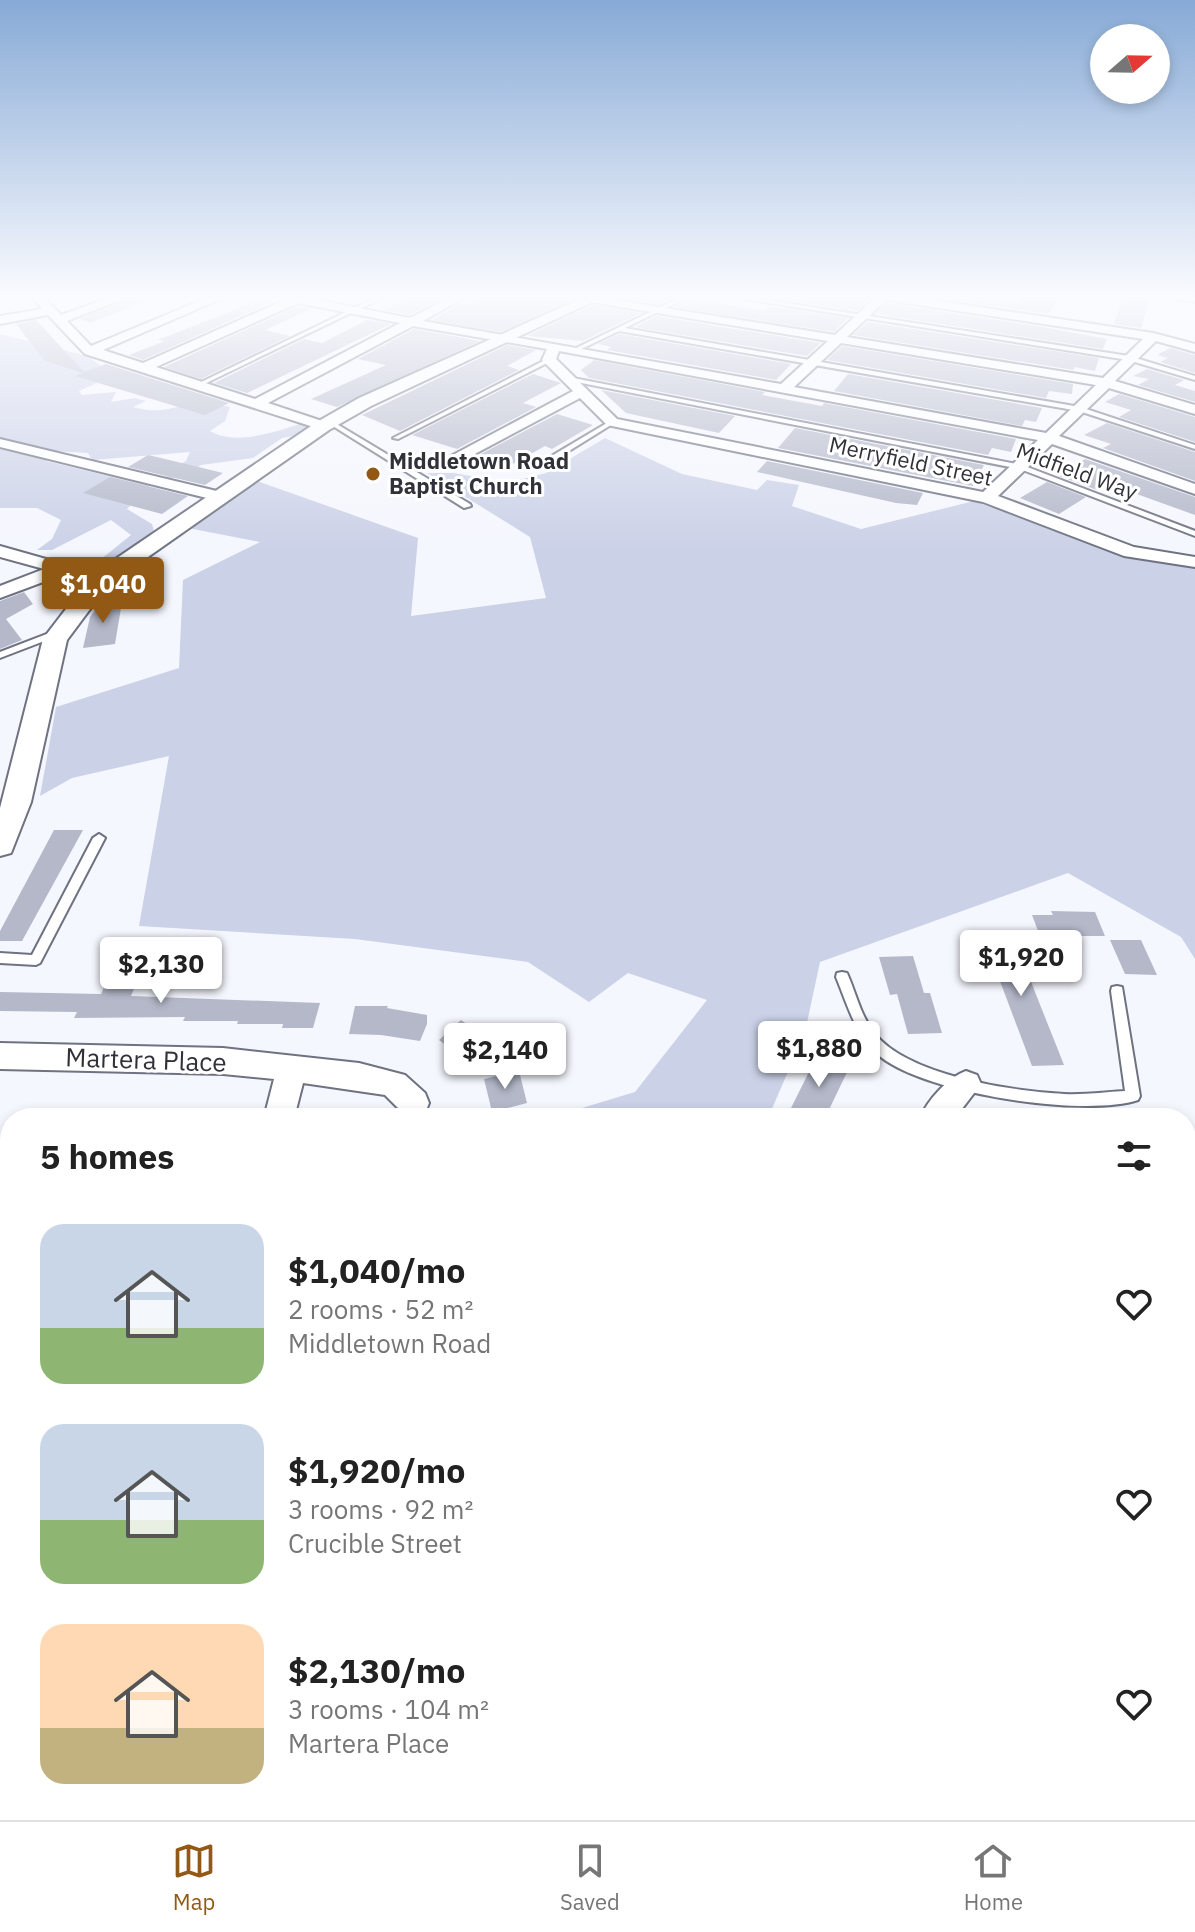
<!DOCTYPE html>
<html lang="en">
<head>
<meta charset="utf-8">
<style>
	:root { --surface:#fff; --page:#f6f6f6; --text:#222; --muted:#767676; --line:#e0e0e0; --accent:#925914 }
	body { margin:0; font-family:"IBM Plex Sans",sans-serif; background:var(--page); color:var(--text); height:100vh; display:flex; flex-direction:column; font-size:30px; white-space:nowrap }
	* { box-sizing:border-box; margin:0 }
	p { font-size:26px; color:var(--muted) }
	.icon { flex:none; width:44px; height:44px; fill:none; stroke:currentColor; stroke-width:2; stroke-linecap:round; stroke-linejoin:round }
	.map { position:relative; flex:1; overflow:hidden }
	.side { position:absolute; left:0px; top:1108px; width:1196px; height:712px; display:flex; flex-direction:column; background:var(--surface); border-radius:32px 32px 0 0; box-shadow:0 4px 12px #0003 }
	.side>* { flex:none }
	.needle { width:52px; rotate:70deg }
	.buttons { position:absolute; left:1090px; top:24px; display:grid; gap:16px }
	.buttons a { display:grid; place-items:center; width:80px; height:80px; border-radius:50%; background:var(--surface); box-shadow:0 4px 12px #0003; font-size:40px }
	.price { position:absolute; translate:-50% -68px; padding:0 18px; border-radius:8px; background:#fff; color:#222; font-size:26px; line-height:52px; filter:drop-shadow(0 2px 4px #0008) }
	.price::after { content:''; position:absolute; left:50%; top:48px; width:24px; height:18px; margin-left:-12px; background:inherit; clip-path:polygon(0 0,100% 0,50% 100%) }
	.price.current { background:var(--accent); color:#fff }
	ul { padding:0; list-style:none }
	li { display:flex; align-items:center; gap:24px; height:200px; padding:0 40px }
	li span { display:grid; place-items:center; flex:none; width:224px; height:160px; border-radius:24px; color:#555 }
	li>.icon { margin-inline-start:auto }
	span .icon { width:96px; height:96px; fill:#fffc; stroke-width:1 }
	li b { font-size:34px }
	h2 { display:flex; justify-content:space-between; align-items:center; height:96px; padding:0 40px; font-size:34px }
	.dock { display:flex; justify-content:space-around; align-items:center; height:112px; border-top:2px solid var(--line); background:var(--surface); font-size:22px; color:var(--muted) }
	.dock a { display:grid; justify-items:center; gap:4px }
	.dock .current { color:var(--accent) }
	.map>svg:first-child { display:block }
</style>
</head>
<body>
<div class="map">
<svg width="1195" height="1820" viewBox="0 0 1195 1820">
	<rect width="100%" height="100%" fill="#f5f7fe"/>
	<path fill="#cbd1e7" d="M 0,334 L 87,356 L 106,369 L 101,381 L 79,391 L 82,395 L 116,392 L 111,402 L 135,398 L 146,401 L 133,407 C 166,416 174,404 204,402 C 212,402 222,406 230,407 L 225,421 L 210,431 C 235,446 274,432 300,424 L 310,429 L 300,435 L 282,438 L 253,458 L 201,465 L 184,477 L 169,478 L 162,474 L 186,461 L 190,452 L 92,460 L 88,453 L 55,451 L 46,461 L 150,486 L 127,509 L 152,524 L 155,535 L 105,567 L 95,564 L 131,535 L 111,520 L 52,550 L 37,550 L 52,539 L 61,520 L 37,508 L 0,508 Z
		M 605,438 L 682,474 L 757,490 L 767,480 L 799,485 L 792,506 L 861,529 L 974,501 L 1125,556 L 1195,566 L 1195,959 L 1181,937 L 1068,873 L 820,962 L 805,1032 L 768,1118 L 577,1118 L 582,1108 L 635,1092 L 707,1000 L 628,973 L 589,1002 L 528,962 L 355,939 L 139,926 L 169,756 L 72,778 L 40,796 L 56,707 L 179,668 L 183,580 L 260,542 L 188,528 L 257,481 L 418,538 L 411,616 L 546,598 L 530,537 L 427,473 L 454,473 L 507,483 L 546,473 Z
		M 1186,1783 L 1195,1785 L 1195,1820 L 328,1820 L 330,1810 L 1186,1810 Z"/>
	<path fill="#b4b8c9" d="M 136,295 L 159,296 L 90,323 L 80,319 Z
		M 414,295 L 441,299 L 410,315 L 385,310 Z
		M 486,295 L 550,295 L 571,300 L 500,332 L 432,320 L 461,303 L 468,304 Z
		M 610,295 L 663,295 L 675,297 L 660,304 Z
		M 781,295 L 867,295 L 870,299 L 856,311 L 777,299 Z
		M 917,295 L 960,295 L 1019,304 L 1020,295 L 1059,295 L 1049,314 Z
		M 1124,296 L 1150,300 L 1141,328 L 1114,324 Z
		M 691,299 L 765,311 L 769,306 L 848,318 L 834,332 L 675,307 Z
		M 259,300 L 272,302 L 143,360 L 129,355 L 165,341 L 158,340 Z
		M 887,303 L 1043,327 L 1107,339 L 1103,349 L 876,314 Z
		M 592,305 L 641,313 L 583,341 L 527,336 Z
		M 298,306 L 311,309 L 265,330 L 290,336 L 201,379 L 164,367 Z
		M 656,316 L 821,343 L 807,356 L 635,327 Z
		M 36,320 L 84,372 L 106,364 L 229,403 L 205,415 L 75,376 L 83,373 L 45,361 L 16,324 Z
		M 367,320 L 391,324 L 247,393 L 214,383 L 304,339 L 322,343 Z
		M 868,322 L 1099,358 L 1095,371 L 1074,367 L 1074,370 L 853,335 Z
		M 414,329 L 480,341 L 337,407 L 311,399 L 386,365 L 358,359 Z
		M 619,334 L 791,364 L 776,380 L 607,350 L 611,347 L 598,344 Z
		M 507,345 L 536,350 L 507,366 L 519,370 L 400,431 L 362,415 Z
		M 842,346 L 1073,384 L 1072,394 L 1049,391 L 1046,398 L 827,360 Z
		M 1170,348 L 1195,355 L 1195,373 L 1160,362 L 1168,358 L 1157,355 Z
		M 594,360 L 765,392 L 762,395 L 822,406 L 824,403 L 1016,439 L 1011,452 L 992,448 L 988,455 L 589,378 L 581,370 Z
		M 1147,369 L 1184,380 L 1175,385 L 1195,391 L 1195,402 L 1138,385 L 1149,379 L 1133,376 Z
		M 533,374 L 561,383 L 523,403 L 536,407 L 457,449 L 412,435 Z
		M 848,374 L 1042,408 L 1036,422 L 1025,420 L 1022,426 L 834,391 Z
		M 601,390 L 735,416 L 719,433 L 626,413 Z
		M 1119,394 L 1195,417 L 1195,442 L 1119,417 L 1131,410 L 1105,402 Z
		M 557,414 L 593,425 L 552,449 L 545,446 L 507,467 L 477,456 Z
		M 1107,423 L 1195,452 L 1195,481 L 1103,448 L 1111,444 L 1084,435 Z
		M 795,428 L 984,465 L 973,486 L 778,448 Z
		M 148,455 L 161,458 L 223,473 L 205,485 L 128,467 Z
		M 1085,459 L 1195,497 L 1195,515 L 1134,493 L 1131,495 L 1105,486 L 1097,490 L 1059,476 Z
		M 767,461 L 923,493 L 917,505 L 896,503 L 757,472 Z
		M 110,477 L 188,496 L 162,514 L 83,493 Z
		M 1047,482 L 1086,497 L 1059,514 L 1020,498 Z
		M 24,592 L 33,604 L 6,619 L 22,640 L 0,649 L 0,601 Z
		M 102,601 L 122,602 L 115,644 L 83,648 L 90,617 Z
		M 54,830 L 83,830 L 22,941 L 0,941 L 0,931 Z
		M 1051,911 L 1095,912 L 1105,936 L 1040,936 L 1032,915 L 1053,915 Z
		M 977,934 L 1012,934 L 1064,1065 L 1032,1066 L 995,968 L 989,968 Z
		M 1110,940 L 1141,940 L 1157,975 L 1125,974 Z
		M 913,956 L 924,993 L 930,993 L 942,1033 L 908,1034 L 897,994 L 890,995 L 879,957 Z
		M 120,962 L 145,962 L 131,996 L 320,1003 L 313,1028 L 282,1028 L 283,1024 L 237,1024 L 238,1021 L 183,1021 L 185,1017 L 74,1018 L 77,1012 L 0,1011 L 0,992 L 101,994 L 104,987 L 109,987 Z
		M 355,1006 L 388,1006 L 387,1008 L 427,1015 L 427,1024 L 420,1041 L 381,1035 L 349,1034 Z
		M 461,1020 L 488,1039 L 466,1061 L 439,1040 Z
		M 819,1052 L 850,1066 L 825,1118 L 786,1118 Z
		M 519,1071 L 527,1103 L 492,1112 L 484,1079 Z"/>
	<g fill="none" stroke-linecap="round" stroke-linejoin="round">
		<g stroke="#6e7281" stroke-width="4">
			<path id="service" d="M 381,295 L 388,295 L 200,386 L 195,385 Z
				M 685,295 L 692,295 L 625,328 L 1080,407 L 1195,445 L 1195,449 L 1079,411 L 619,331 L 575,352 L 570,351 Z
				M 720,295 L 732,295 L 1129,356 L 1195,376 L 1195,380 L 1128,360 Z
				M 549,358 L 551,361 L 398,439 L 393,438 Z
				M 568,377 L 1022,465 L 1195,531 L 1195,536 L 1020,469 L 566,380 Z
				M 330,420 L 470,504 L 471,506 L 464,508 L 328,423 L 327,422 Z
				M 612,420 L 615,422 L 614,423 L 540,469 L 533,467 Z
				M 57,630 L 60,631 L 60,635 L 0,658 L 0,652 Z
				M 99,834 L 105,838 L 40,963 L 36,965 L 0,963 L 0,953 L 32,955 L 93,838 Z
				M 842,972 L 847,973 C 856,993 861,1017 875,1034 C 909,1076 1012,1091 1064,1094 C 1084,1095 1105,1092 1125,1091 L 1111,991 L 1112,987 L 1117,986 L 1122,987 L 1140,1096 L 1138,1100 C 1083,1118 918,1093 876,1053 C 854,1032 847,1003 836,977 L 837,973 Z"/>
		</g>
		<g stroke="#6e7281" stroke-width="4">
			<path id="minor" d="M 30,295 L 42,295 L 61,315 L 117,295 L 133,295 L 67,321 L 91,346 L 214,295 L 230,295 L 103,350 L 143,363 L 296,295 L 311,295 L 308,298 L 410,318 L 455,295 L 469,295 L 423,321 L 781,384 L 828,341 L 590,302 L 584,299 L 590,296 L 835,335 L 875,298 L 870,295 L 898,295 L 1153,333 L 1195,344 L 1195,352 L 1156,341 L 1115,381 L 1195,405 L 1195,414 L 1109,388 L 1059,436 L 1195,484 L 1195,494 L 1052,444 L 998,496 L 1134,547 L 1195,557 L 1195,567 L 1124,556 L 983,502 L 607,425 L 580,398 L 456,464 L 448,459 L 451,456 L 573,391 L 542,360 L 547,349 L 413,326 L 268,403 L 328,423 L 328,429 L 323,430 L 85,354 L 48,315 L 0,324 L 0,316 L 42,309 ZM 886,300 L 1143,339 L 1103,378 L 847,337 ZM 298,303 L 400,323 L 255,399 L 156,367 ZM 841,343 L 1096,385 L 1046,433 L 794,387 ZM 559,351 L 1038,440 L 983,492 L 617,419 L 556,359 Z
				M 0,439 L 225,493 L 227,496 L 219,501 L 0,447 Z
				M 0,546 L 106,576 L 109,580 L 100,585 L 62,575 L 0,598 L 0,586 L 44,569 L 0,557 Z
				M 0,1043 L 223,1048 L 359,1063 L 405,1075 L 425,1093 L 429,1103 L 425,1113 L 414,1117 L 403,1113 L 385,1095 L 303,1083 L 294,1118 L 264,1118 L 274,1079 L 223,1074 L 0,1069 Z
				M 966,1071 L 977,1075 L 981,1084 L 955,1118 L 920,1118 C 928,1100 947,1078 966,1071 Z
				M 1186,1531 L 1195,1535 L 1195,1577 L 1186,1573 Z"/>
		</g>
		<g stroke="#6e7281" stroke-width="4">
			<path id="tertiary" d="M 589,295 L 607,295 L 371,406 L 329,430 L 108,585 L 67,640 L 31,802 L 11,853 L 0,856 L 0,808 L 43,639 L 92,575 L 317,422 L 359,398 Z
				M 1165,295 L 1195,295 L 1195,302 L 1172,299 Z"/>
		</g>
		<use href="#service" fill="#fff" fill-rule="evenodd"/>
		<use href="#minor" fill="#fff" fill-rule="evenodd"/>
		<use href="#tertiary" fill="#fff" fill-rule="evenodd"/>
	</g>
	<linearGradient id="sky" x2="0" y2="1"><stop stop-color="#87aad6"/><stop offset="0.54" stop-color="#fafbff"/><stop offset="1" stop-color="#fafbff" stop-opacity="0"/></linearGradient>
	<rect width="1195" height="550" fill="url(#sky)"/>
	<circle fill="#925914" stroke="#fff" stroke-width="3" cx="373" cy="474" r="8"/>
	<g text-anchor="middle" stroke-width="6" stroke-linejoin="round" paint-order="stroke">
		<g font-size="22" font-weight="bold" fill="#313239" stroke="#fff" text-anchor="start">
			<text x="389" y="469">Middletown Road<tspan x="389" dy="25">Baptist Church</tspan></text>
		</g>
		<g font-size="22" fill="#313239" stroke="#fff">
			<text transform="translate(911 461) rotate(12)" y="8">Merryfield Street</text>
			<text transform="translate(1077 471) rotate(20)" y="8">Midfield Way</text>
		</g>
		<g font-size="26" fill="#313239" stroke="#fff">
			<text transform="translate(146 1060) rotate(2)" y="9">Martera Place</text>
		</g>
	</g>
</svg>
<div class="buttons">
<a><svg class="needle" viewBox="-14 -14 28 28"><path d="M0-13l5 13h-10z" fill="#e53935"/><path d="M0 13l5-13h-10z" fill="#767676"/></svg></a>
</div>
<b class="price current" style="left:103px;top:625px">$1,040</b>
<b class="price" style="left:1021px;top:998px">$1,920</b>
<b class="price" style="left:161px;top:1005px">$2,130</b>
<b class="price" style="left:819px;top:1089px">$1,880</b>
<b class="price" style="left:505px;top:1091px">$2,140</b>
<section class="side">
<h2>5 homes<svg class="icon" aria-label="filters" viewBox="0 0 24 24"><path d="M4 7h16M4 17h16"/><circle cx="9" cy="7" r="2"/><circle cx="15" cy="17" r="2"/></svg></h2>
<ul>
<li><span style="background:linear-gradient(#c9d6e8 65%,#8fb573 0)"><svg class="icon" aria-label="home" viewBox="0 0 24 24"><path d="M3 11l9-7 9 7M6 9v11h12V9"/></svg></span><div><b>$1,040/mo</b><p>2 rooms · 52 m²</p><p>Middletown Road</p></div><svg class="icon" aria-label="heart" viewBox="0 0 24 24"><path d="M12 20l-8-8c-3-5 5-10 8-4 3-6 11-1 8 4z"/></svg></li>
<li><span style="background:linear-gradient(#c9d6e8 60%,#8fb573 0)"><svg class="icon" aria-label="home" viewBox="0 0 24 24"><path d="M3 11l9-7 9 7M6 9v11h12V9"/></svg></span><div><b>$1,920/mo</b><p>3 rooms · 92 m²</p><p>Crucible Street</p></div><svg class="icon" aria-label="heart" viewBox="0 0 24 24"><path d="M12 20l-8-8c-3-5 5-10 8-4 3-6 11-1 8 4z"/></svg></li>
<li><span style="background:linear-gradient(#ffd9b3 65%,#c2b280 0)"><svg class="icon" aria-label="home" viewBox="0 0 24 24"><path d="M3 11l9-7 9 7M6 9v11h12V9"/></svg></span><div><b>$2,130/mo</b><p>3 rooms · 104 m²</p><p>Martera Place</p></div><svg class="icon" aria-label="heart" viewBox="0 0 24 24"><path d="M12 20l-8-8c-3-5 5-10 8-4 3-6 11-1 8 4z"/></svg></li>
</ul>
</section>
</div>
<nav class="dock">
<a class="current"><svg class="icon" aria-label="map" viewBox="0 0 24 24"><path d="M3 6l6-2 6 2 6-2v14l-6 2-6-2-6 2zM9 4v14M15 6v14"/></svg>Map</a>
<a><svg class="icon" aria-label="saved" viewBox="0 0 24 24"><path d="M7 4h10v16l-5-4-5 4z"/></svg>Saved</a>
<a><svg class="icon" aria-label="home" viewBox="0 0 24 24"><path d="M3 11l9-7 9 7M6 9v11h12V9"/></svg>Home</a>
</nav>
</body>
</html>
